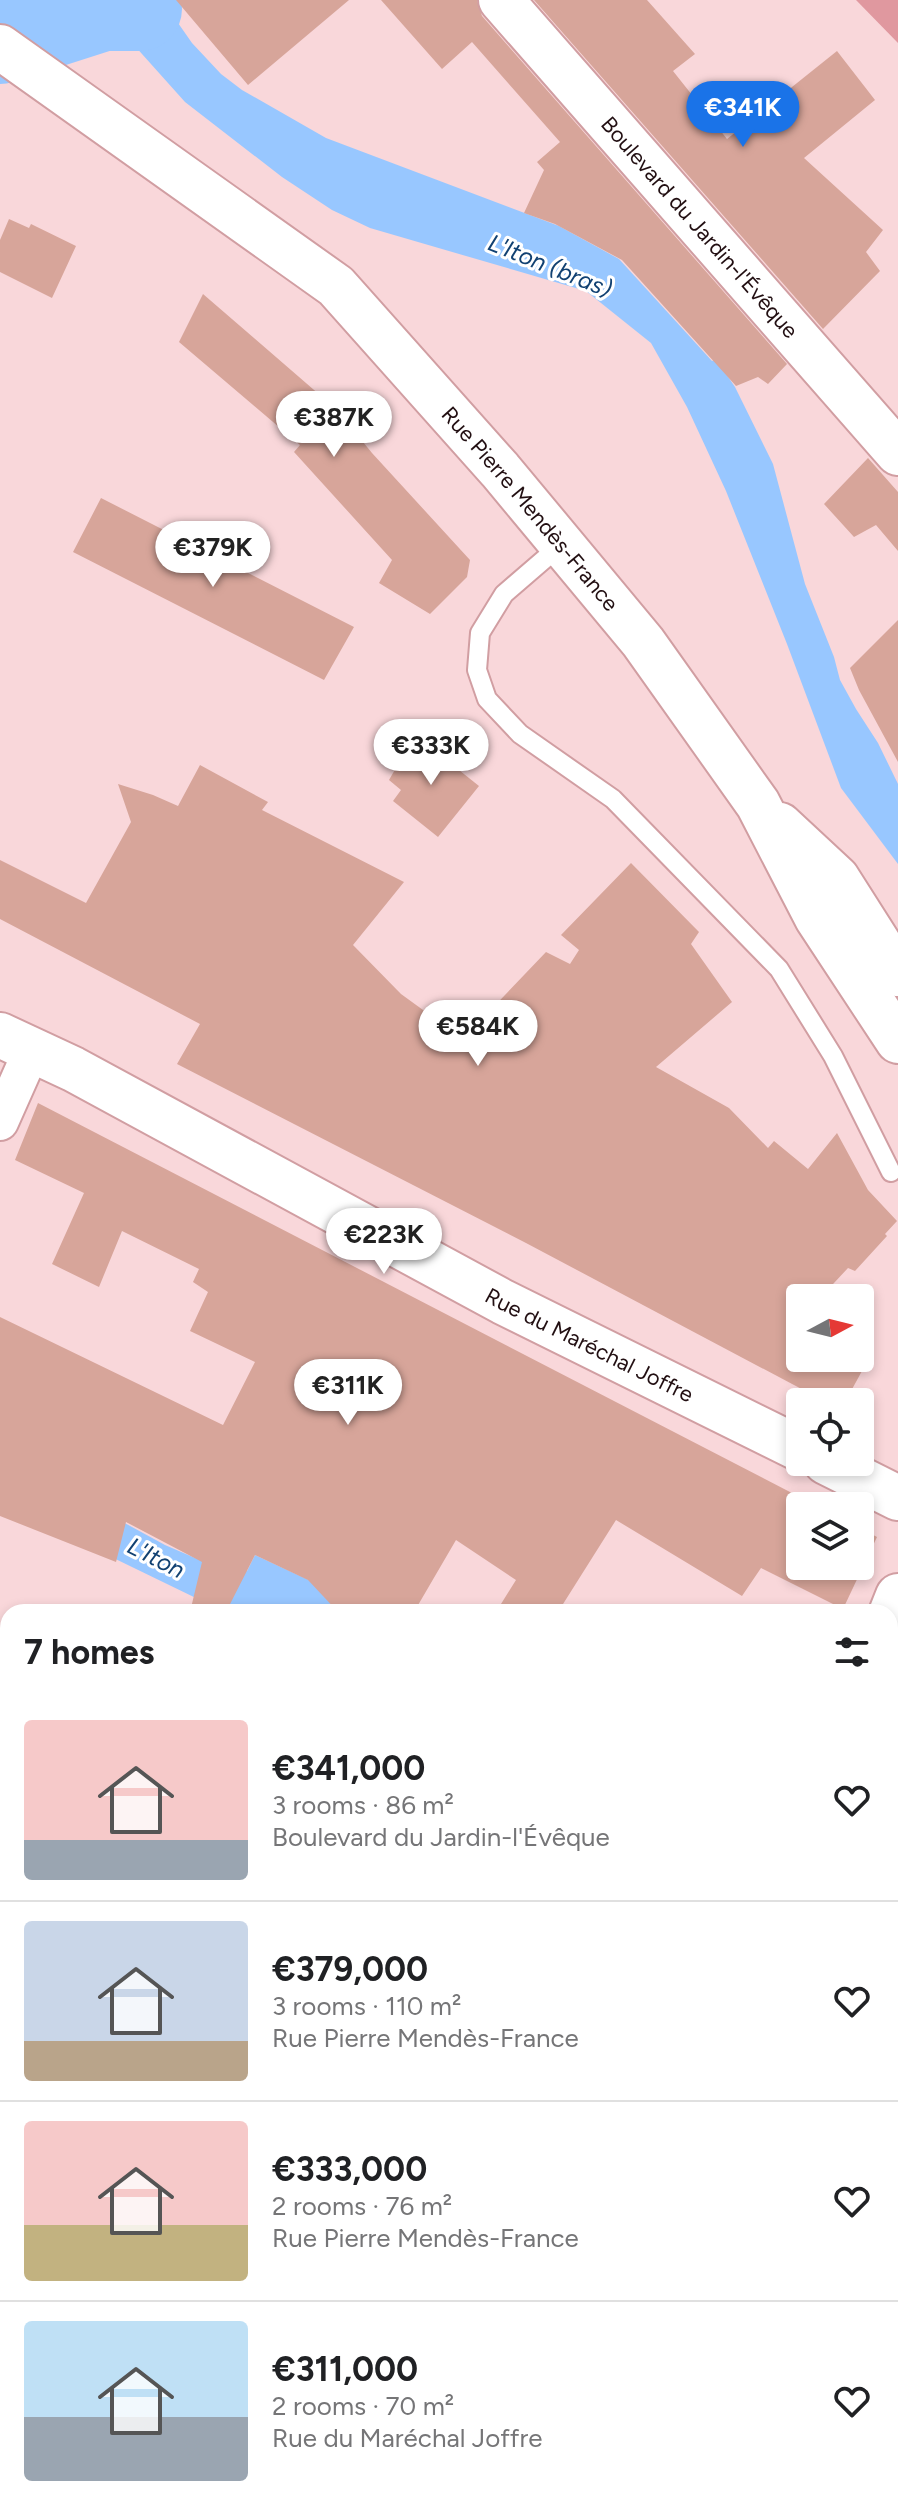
<!DOCTYPE html>
<html lang="en">
<head>
<meta charset="utf-8">
<style>
	:root { --surface:#fff; --page:#f6f6f6; --text:#202124; --muted:#757577; --line:#e0e0e0; --accent:#1a73e8 }
	body { margin:0; font-family:Figtree,sans-serif; background:var(--page); color:var(--text); height:100vh; display:flex; flex-direction:column; font-size:30px; white-space:nowrap }
	* { box-sizing:border-box; margin:0 }
	p { font-size:26px; color:var(--muted) }
	.icon { flex:none; width:44px; height:44px; fill:none; stroke:currentColor; stroke-width:2; stroke-linecap:round; stroke-linejoin:round }
	.map { position:relative; flex:1; overflow:hidden }
	.drawer { position:absolute; left:0px; top:1604px; width:898px; height:912px; display:flex; flex-direction:column; background:var(--surface); border-radius:24px 24px 0 0; box-shadow:0 4px 12px #0003 }
	.drawer>* { flex:none }
	.needle { width:52px; rotate:83deg }
	.controls { position:absolute; left:786px; top:1284px; display:grid; gap:16px }
	.controls a { display:grid; place-items:center; width:88px; height:88px; border-radius:8px; background:var(--surface); box-shadow:0 4px 12px #0003; font-size:40px }
	.price { position:absolute; translate:-50% -68px; padding:0 18px; border-radius:28px; background:#fff; color:#222; font-size:26px; line-height:52px; filter:drop-shadow(0 2px 4px #0008) }
	.price::after { content:''; position:absolute; left:50%; top:48px; width:24px; height:18px; margin-left:-12px; background:inherit; clip-path:polygon(0 0,100% 0,50% 100%) }
	.price.selected { background:var(--accent); color:#fff }
	ul { padding:0; list-style:none }
	li { display:flex; align-items:center; gap:24px; height:200px; padding:0 24px }
	li+li { border-top:2px solid var(--line) }
	li span { display:grid; place-items:center; flex:none; width:224px; height:160px; border-radius:8px; color:#555 }
	li>.icon { margin-inline-start:auto }
	span .icon { width:96px; height:96px; fill:#fffc; stroke-width:1 }
	li b { font-size:34px }
	h2 { display:flex; justify-content:space-between; align-items:center; height:96px; padding:0 24px; font-size:34px }
	.map>svg:first-child { display:block }
</style>
</head>
<body>
<div class="map">
<svg width="898" height="2516" viewBox="0 0 898 2516">
	<rect width="100%" height="100%" fill="#f9d7da"/>
	<path fill="#e0989f" d="M 856,0 L 898,0 L 898,43 Z"/>
	<path fill="#98c7ff" d="M 84,0 L 162,0 L 192,43 L 221,74 L 242,90 L 326,138 L 559,226 L 619,259 L 712,361 L 716,359 L 735,387 L 773,464 L 805,584 L 834,657 L 840,680 L 856,709 L 878,743 L 898,784 L 898,864 L 841,788 L 787,644 L 726,491 L 687,407 L 651,343 L 586,291 L 370,228 L 332,210 L 282,177 L 185,102 L 125,35 L 107,29 L 93,31 L 63,6 Z
		M 0,1455 L 165,1545 L 230,1573 L 247,1571 L 255,1555 L 311,1581 L 338,1612 L 220,1612 L 200,1600 L 99,1551 Z
		M 753,2508 L 828,2508 L 829,2516 L 756,2516 Z"/>
	<g fill="none" stroke-linecap="round" stroke-linejoin="round">
		<path stroke="#98c7ff" stroke-width="84" d="M 0,42 L 103,9 L 140,9"/>
	</g>
	<path fill="#d7a59a" d="M 176,0 L 349,0 L 248,85 Z
		M 381,0 L 477,0 L 482,16 L 787,364 L 768,384 L 758,377 L 736,386 L 622,260 L 555,224 L 524,213 L 544,170 L 537,162 L 560,142 L 472,42 L 442,69 Z
		M 534,0 L 647,0 L 695,54 L 673,71 L 727,139 L 837,51 L 875,100 L 804,158 L 883,230 L 866,252 L 880,271 L 823,329 Z
		M 9,219 L 29,228 L 31,224 L 76,246 L 52,298 L 0,272 L 0,240 Z
		M 203,294 L 336,409 L 372,453 L 470,560 L 467,577 L 430,614 L 379,583 L 392,560 L 294,452 L 300,445 L 179,342 Z
		M 868,458 L 898,492 L 898,551 L 876,525 L 854,537 L 824,504 Z
		M 101,498 L 354,627 L 324,680 L 73,552 Z
		M 898,620 L 898,762 L 859,690 L 850,668 Z
		M 415,735 L 479,786 L 438,837 L 393,801 L 401,790 L 389,780 Z
		M 200,765 L 268,802 L 262,810 L 404,882 L 353,945 L 401,994 L 463,1039 L 546,952 L 570,964 L 579,950 L 561,935 L 631,863 L 699,932 L 691,944 L 732,1002 L 656,1067 L 729,1108 L 768,1148 L 774,1141 L 808,1169 L 837,1133 L 868,1190 L 897,1221 L 885,1234 L 887,1236 L 855,1271 L 848,1268 L 820,1298 L 800,1298 L 800,1320 L 797,1323 L 800,1325 L 800,1358 L 860,1358 L 860,1356 L 868,1360 L 845,1402 L 826,1402 L 526,1243 L 177,1064 L 200,1024 L 0,919 L 0,860 L 86,903 L 131,822 L 118,784 L 153,795 L 178,806 Z
		M 38,1103 L 817,1506 L 800,1506 L 800,1566 L 860,1566 L 860,1528 L 877,1537 L 843,1609 L 761,1568 L 742,1596 L 616,1520 L 558,1612 L 496,1612 L 516,1580 L 456,1540 L 414,1612 L 338,1612 L 308,1580 L 255,1555 L 226,1612 L 190,1612 L 202,1562 L 126,1522 L 116,1562 L 0,1516 L 0,1317 L 223,1425 L 255,1362 L 190,1331 L 208,1292 L 193,1282 L 199,1269 L 122,1231 L 99,1287 L 52,1264 L 84,1193 L 15,1160 Z"/>
	<g fill="none" stroke-linecap="round" stroke-linejoin="round">
		<g stroke="#d19ea2" stroke-width="22">
			<path id="service" d="M 562,544 L 504,594 L 480,633 L 477,670 L 487,699 L 520,734 L 613,799 L 779,969 L 833,1056 L 891,1172
				M 886,2508 L 888,2516"/>
		</g>
		<g stroke="#d19ea2" stroke-width="40">
			<path id="minor" d="M 0,1122 L 32,1050
				M 0,1743 L 8,1745"/>
		</g>
		<g stroke="#d19ea2" stroke-width="48">
			<g id="tertiary">
				<path id="s1" d="M 501,0 L 898,453"/>
			</g>
		</g>
		<g stroke="#d19ea2" stroke-width="48">
			<g id="secondary">
				<path id="s2" d="M 0,1035 L 73,1069 L 503,1302 L 800,1449"/>
				<path d="M 826,1462 L 898,1498"/>
				<path d="M 0,2070 L 8,2071"/>
			</g>
		</g>
		<g stroke="#d19ea2" stroke-width="48">
			<g id="primary">
				<path id="s3" d="M 0,47 L 336,286 L 500,470 L 643,642 L 758,804 L 817,918 L 898,1041"/>
				<path d="M 780,825 L 837,878 L 898,974"/>
				<path d="M 890,1616 L 898,1596"/>
				<path d="M 890,1719 L 898,1704"/>
				<path d="M 590,2516 L 591,2508"/>
			</g>
		</g>
		<use href="#service" stroke="#fff" stroke-width="18"/>
		<use href="#minor" stroke="#fff" stroke-width="36"/>
		<use href="#tertiary" stroke="#fff" stroke-width="44"/>
		<use href="#secondary" stroke="#fff" stroke-width="44"/>
		<use href="#primary" stroke="#fff" stroke-width="44"/>
	</g>
	<g text-anchor="middle" stroke-width="6" stroke-linejoin="round" paint-order="stroke">
		<g font-size="22" fill="#220f12" stroke="#fff">
			<text dy="8" stroke="none"><textPath href="#s1" startOffset="302">Boulevard du Jardin-l'Évêque</textPath></text>
			<text dy="8" stroke="none"><textPath href="#s3" startOffset="708">Rue Pierre Mendès-France</textPath></text>
			<text dy="8" stroke="none"><textPath href="#s2" startOffset="666">Rue du Maréchal Joffre</textPath></text>
		</g>
		<g font-size="24" font-style="italic" fill="#114172" stroke="#fff">
			<text transform="translate(550 266) rotate(22)" y="8">L'Iton (bras)</text>
			<text transform="translate(156 1558) rotate(27)" y="8">L'Iton</text>
		</g>
	</g>
</svg>
<div class="controls">
<a><svg class="needle" viewBox="-14 -14 28 28"><path d="M0-13l5 13h-10z" fill="#e53935"/><path d="M0 13l5-13h-10z" fill="#757577"/></svg></a>
<a><svg class="icon" aria-label="locate" viewBox="0 0 24 24"><circle cx="12" cy="12" r="6"/><path d="M12 2v4M12 18v4M2 12h4M18 12h4"/></svg></a>
<a><svg class="icon" aria-label="layers" viewBox="0 0 24 24"><path d="M12 4l9 5-9 5-9-5zM3 14l9 5 9-5"/></svg></a>
</div>
<b class="price selected" style="left:743px;top:149px">€341K</b>
<b class="price" style="left:334px;top:459px">€387K</b>
<b class="price" style="left:213px;top:589px">€379K</b>
<b class="price" style="left:431px;top:787px">€333K</b>
<b class="price" style="left:478px;top:1068px">€584K</b>
<b class="price" style="left:384px;top:1276px">€223K</b>
<b class="price" style="left:348px;top:1427px">€311K</b>
<section class="drawer">
<h2>7 homes<svg class="icon" aria-label="filters" viewBox="0 0 24 24"><path d="M4 7h16M4 17h16"/><circle cx="9" cy="7" r="2"/><circle cx="15" cy="17" r="2"/></svg></h2>
<ul>
<li><span style="background:linear-gradient(#f6c9c9 75%,#9aa5b1 0)"><svg class="icon" aria-label="home" viewBox="0 0 24 24"><path d="M3 11l9-7 9 7M6 9v11h12V9"/></svg></span><div><b>€341,000</b><p>3 rooms · 86 m²</p><p>Boulevard du Jardin-l'Évêque</p></div><svg class="icon" aria-label="heart" viewBox="0 0 24 24"><path d="M12 20l-8-8c-3-5 5-10 8-4 3-6 11-1 8 4z"/></svg></li>
<li><span style="background:linear-gradient(#c9d6e8 75%,#b9a48a 0)"><svg class="icon" aria-label="home" viewBox="0 0 24 24"><path d="M3 11l9-7 9 7M6 9v11h12V9"/></svg></span><div><b>€379,000</b><p>3 rooms · 110 m²</p><p>Rue Pierre Mendès-France</p></div><svg class="icon" aria-label="heart" viewBox="0 0 24 24"><path d="M12 20l-8-8c-3-5 5-10 8-4 3-6 11-1 8 4z"/></svg></li>
<li><span style="background:linear-gradient(#f6c9c9 65%,#c2b280 0)"><svg class="icon" aria-label="home" viewBox="0 0 24 24"><path d="M3 11l9-7 9 7M6 9v11h12V9"/></svg></span><div><b>€333,000</b><p>2 rooms · 76 m²</p><p>Rue Pierre Mendès-France</p></div><svg class="icon" aria-label="heart" viewBox="0 0 24 24"><path d="M12 20l-8-8c-3-5 5-10 8-4 3-6 11-1 8 4z"/></svg></li>
<li><span style="background:linear-gradient(#bfe0f5 60%,#9aa5b1 0)"><svg class="icon" aria-label="home" viewBox="0 0 24 24"><path d="M3 11l9-7 9 7M6 9v11h12V9"/></svg></span><div><b>€311,000</b><p>2 rooms · 70 m²</p><p>Rue du Maréchal Joffre</p></div><svg class="icon" aria-label="heart" viewBox="0 0 24 24"><path d="M12 20l-8-8c-3-5 5-10 8-4 3-6 11-1 8 4z"/></svg></li>
</ul>
</section>
</div>
</body>
</html>
